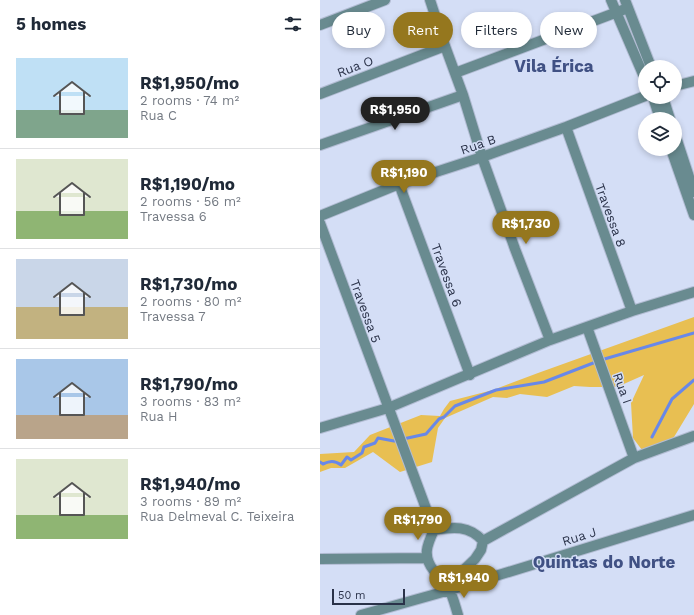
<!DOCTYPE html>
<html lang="en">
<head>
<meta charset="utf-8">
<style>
	:root { --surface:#fff; --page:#f6f6f7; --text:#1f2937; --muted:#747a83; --line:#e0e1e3; --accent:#95771e }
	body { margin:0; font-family:"Work Sans",sans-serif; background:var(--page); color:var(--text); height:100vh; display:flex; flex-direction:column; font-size:15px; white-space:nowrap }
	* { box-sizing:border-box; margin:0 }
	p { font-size:13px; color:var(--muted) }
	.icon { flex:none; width:22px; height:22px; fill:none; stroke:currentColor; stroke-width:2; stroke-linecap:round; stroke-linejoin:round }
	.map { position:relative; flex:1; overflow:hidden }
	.details { display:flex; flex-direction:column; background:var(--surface); width:320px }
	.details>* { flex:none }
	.guide { position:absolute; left:12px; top:12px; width:302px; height:36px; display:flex; gap:8px }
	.tools { position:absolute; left:318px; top:60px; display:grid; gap:8px }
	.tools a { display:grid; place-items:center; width:44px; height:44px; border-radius:50%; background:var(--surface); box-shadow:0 2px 6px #0003; font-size:20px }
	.scale { position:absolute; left:12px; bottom:10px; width:73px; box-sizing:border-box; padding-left:4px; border:2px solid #2a3249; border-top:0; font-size:11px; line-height:14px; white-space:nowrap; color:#2a3249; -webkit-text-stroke:3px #d4def6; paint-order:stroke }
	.price { position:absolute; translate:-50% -34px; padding:0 9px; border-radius:14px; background:var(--accent); color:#fff; font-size:13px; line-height:26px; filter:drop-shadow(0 1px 2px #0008) }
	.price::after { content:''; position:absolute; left:50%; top:24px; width:12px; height:9px; margin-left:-6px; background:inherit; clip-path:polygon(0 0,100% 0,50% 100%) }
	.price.selected { background:#222; color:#fff }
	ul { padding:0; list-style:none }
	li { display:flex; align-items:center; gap:12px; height:100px; padding:0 16px }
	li+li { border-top:1px solid var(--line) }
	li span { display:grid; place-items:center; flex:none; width:112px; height:80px; border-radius:0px; color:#555 }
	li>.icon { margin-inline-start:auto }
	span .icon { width:48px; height:48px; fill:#fffc; stroke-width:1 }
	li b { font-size:17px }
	h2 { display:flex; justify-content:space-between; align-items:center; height:48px; padding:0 16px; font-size:17px }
	.pill { padding:0 14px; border-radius:18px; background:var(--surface); box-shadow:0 2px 6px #0003; font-size:14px; line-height:36px }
	.pill.selected { background:var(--accent); color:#fff }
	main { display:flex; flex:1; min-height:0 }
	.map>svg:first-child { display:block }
</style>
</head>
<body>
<main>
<section class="details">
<h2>5 homes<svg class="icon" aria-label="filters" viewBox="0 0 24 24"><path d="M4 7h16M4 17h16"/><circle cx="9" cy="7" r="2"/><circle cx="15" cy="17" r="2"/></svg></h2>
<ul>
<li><span style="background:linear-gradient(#bfe0f5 65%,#7fa58c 0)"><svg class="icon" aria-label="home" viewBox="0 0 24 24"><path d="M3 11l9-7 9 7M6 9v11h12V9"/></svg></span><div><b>R$1,950/mo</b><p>2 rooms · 74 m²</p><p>Rua C</p></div></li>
<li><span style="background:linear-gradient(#dfe7d0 65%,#8fb573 0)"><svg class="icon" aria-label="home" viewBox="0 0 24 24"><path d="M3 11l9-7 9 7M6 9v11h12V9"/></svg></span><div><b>R$1,190/mo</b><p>2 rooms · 56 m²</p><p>Travessa 6</p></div></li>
<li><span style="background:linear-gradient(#c9d6e8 60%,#c2b280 0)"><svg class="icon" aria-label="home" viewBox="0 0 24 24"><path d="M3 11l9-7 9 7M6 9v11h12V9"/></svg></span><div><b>R$1,730/mo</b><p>2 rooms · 80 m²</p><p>Travessa 7</p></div></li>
<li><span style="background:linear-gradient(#a9c7e8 70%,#b9a48a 0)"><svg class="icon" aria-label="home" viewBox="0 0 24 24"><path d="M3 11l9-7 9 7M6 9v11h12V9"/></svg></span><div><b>R$1,790/mo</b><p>3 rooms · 83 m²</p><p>Rua H</p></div></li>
<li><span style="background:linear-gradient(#dfe7d0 70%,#8fb573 0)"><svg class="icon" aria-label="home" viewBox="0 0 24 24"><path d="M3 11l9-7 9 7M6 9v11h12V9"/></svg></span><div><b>R$1,940/mo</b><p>3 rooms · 89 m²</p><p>Rua Delmeval C. Teixeira</p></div></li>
</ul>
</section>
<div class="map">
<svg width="374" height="615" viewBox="0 0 374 615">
	<rect width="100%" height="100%" fill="#d4def6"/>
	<path fill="#e8bf52" d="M 374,317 L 374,404 L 351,442 L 325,454 L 313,438 L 311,403 L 324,375 L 297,387 L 270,387 L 254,386 L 227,397 L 200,394 L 187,398 L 173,397 L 125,418 L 118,428 L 112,462 L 80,472 L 53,452 L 25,468 L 11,468 L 0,472 L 0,454 L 34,452 L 50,435 L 101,415 L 120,416 L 124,409 L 130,401 L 173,390 L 218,373 Z"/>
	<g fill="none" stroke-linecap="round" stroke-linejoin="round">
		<path stroke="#6888e9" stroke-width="3" d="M 332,437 L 352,399 L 374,380
			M 0,462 L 3,464 C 10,461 14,460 21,465 L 27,457 L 31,460 L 42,453 L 44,447 L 55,443 L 58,438 L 74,441 L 106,434 L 119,419 L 124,417 L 135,406 L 176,390 L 224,382 L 281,360 L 374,333"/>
		<g stroke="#b2bcd3" stroke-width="12">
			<path id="minor" d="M 110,0 L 125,46 L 143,95 L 162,157 L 195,249 L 230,340
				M 291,0 L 325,79
				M 305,0 L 331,67
				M 0,25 L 65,0
				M 135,73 L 308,8
				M 355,86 L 374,81
				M 0,94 L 125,46
				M 333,97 L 340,119
				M 343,97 L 350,119
				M 246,127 L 312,311
				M 355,134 L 374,192
				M 0,145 L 143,95
				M 351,149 L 374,215
				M 79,184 L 150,375
				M 0,216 L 79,184 L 162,157 L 246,127 L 325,96
				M 0,223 L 114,530 C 107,545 102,556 114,571 C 118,577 124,582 128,588 C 133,595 135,606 138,615
				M 267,327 L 314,458
				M 0,428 L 68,408 L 230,340 L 312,311 L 374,292
				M 114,530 C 133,527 149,525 163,541
				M 0,559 L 106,558
				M 130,590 L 133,580 L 155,559 L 161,550 L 163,541 L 314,458 L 374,436
				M 41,615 L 130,590 L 374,515"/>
		</g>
		<use href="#minor" stroke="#698b90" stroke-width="10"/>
	</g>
	<g text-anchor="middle" stroke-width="3" stroke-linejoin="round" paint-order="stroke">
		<g font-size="13" fill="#2a3249" stroke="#d4def6">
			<text transform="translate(35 66) rotate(-21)" y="5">Rua O</text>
			<text transform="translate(158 144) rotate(-19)" y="5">Rua B</text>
			<text transform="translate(291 215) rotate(70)" y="5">Travessa 8</text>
			<text transform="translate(127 275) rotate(70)" y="5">Travessa 6</text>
			<text transform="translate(46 311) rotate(70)" y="5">Travessa 5</text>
			<text transform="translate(303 388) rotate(70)" y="5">Rua I</text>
			<text transform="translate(259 536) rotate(-17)" y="5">Rua J</text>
		</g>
		<g font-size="17" font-weight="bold" fill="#405184" stroke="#d4def6">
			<text x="234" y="72">Vila Érica</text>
			<text x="284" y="568">Quintas do Norte</text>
		</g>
	</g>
</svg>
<div class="tools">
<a><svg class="icon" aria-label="locate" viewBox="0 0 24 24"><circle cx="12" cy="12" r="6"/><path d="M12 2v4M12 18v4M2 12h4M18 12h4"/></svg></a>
<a><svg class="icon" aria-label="layers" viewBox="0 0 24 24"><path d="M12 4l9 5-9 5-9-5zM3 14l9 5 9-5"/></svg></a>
</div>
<div class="scale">50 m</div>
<b class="price selected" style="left:75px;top:131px">R$1,950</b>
<b class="price" style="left:84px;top:194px">R$1,190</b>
<b class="price" style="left:206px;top:245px">R$1,730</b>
<b class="price" style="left:98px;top:541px">R$1,790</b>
<b class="price" style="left:144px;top:599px">R$1,940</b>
<div class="guide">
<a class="pill">Buy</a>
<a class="pill selected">Rent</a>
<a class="pill">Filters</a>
<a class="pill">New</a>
</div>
</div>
</main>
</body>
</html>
